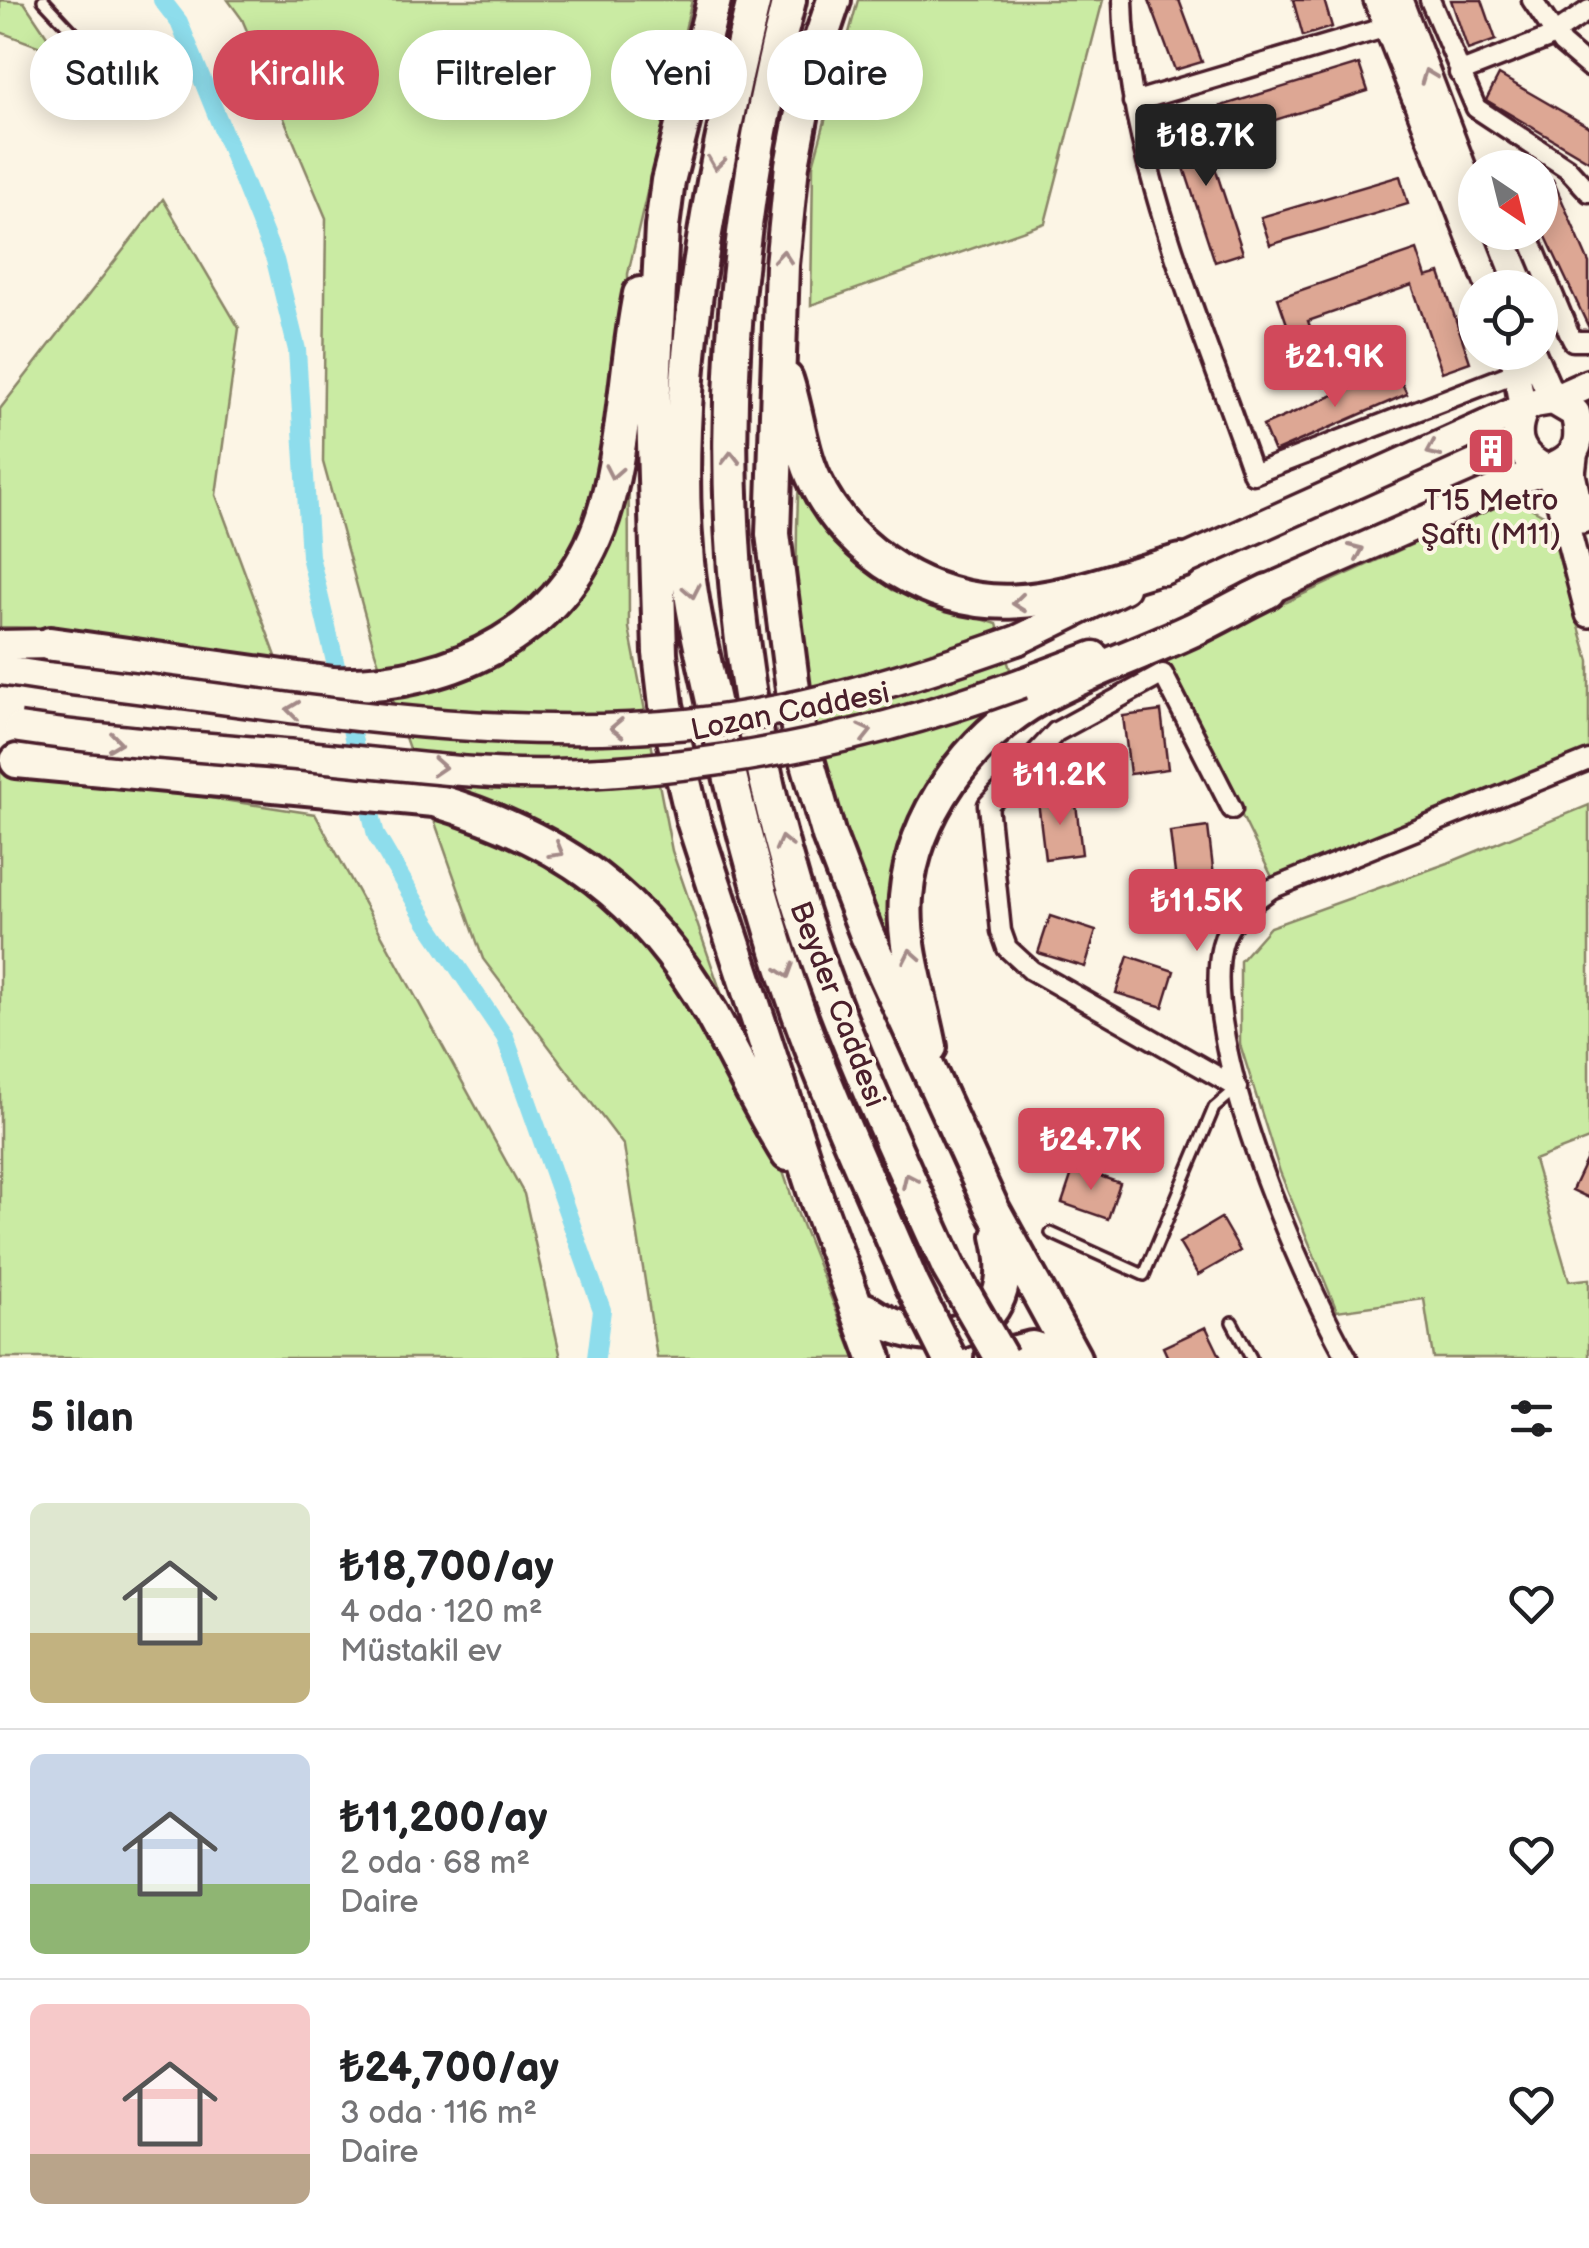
<!DOCTYPE html>
<html lang="tr">
<head>
<meta charset="utf-8">
<style>
	:root { --surface:#fff; --page:#f2f2f2; --text:#202124; --muted:#757577; --line:#e0e0e0; --accent:#d1495b }
	body { margin:0; font-family:"Balsamiq Sans",sans-serif; background:var(--page); color:var(--text); height:100vh; display:flex; flex-direction:column; font-size:38px; white-space:nowrap }
	* { box-sizing:border-box; margin:0 }
	p { font-size:32px; color:var(--muted) }
	.icon { flex:none; width:55px; height:55px; fill:none; stroke:currentColor; stroke-width:2; stroke-linecap:round; stroke-linejoin:round }
	.map { position:relative; height:1358px; overflow:hidden }
	.sheet { display:flex; flex-direction:column; background:var(--surface); flex:1 }
	.sheet>* { flex:none }
	.top-card { position:absolute; left:30px; top:30px; width:1000px; height:90px; display:flex; gap:20px }
	.needle { width:65px; rotate:145deg }
	.fabs { position:absolute; left:1458px; top:150px; display:grid; gap:20px }
	.fabs a { display:grid; place-items:center; width:100px; height:100px; border-radius:50%; background:var(--surface); box-shadow:0 5px 25px #0003; font-size:50px }
	.price { position:absolute; translate:-50% -85px; padding:0 22px; border-radius:10px; background:var(--accent); color:#fff; font-size:32px; line-height:65px; filter:drop-shadow(0 2px 5px #0008) }
	.price::after { content:''; position:absolute; left:50%; top:60px; width:30px; height:22px; margin-left:-15px; background:inherit; clip-path:polygon(0 0,100% 0,50% 100%) }
	.price.on { background:#222; color:#fff }
	ul { padding:0; list-style:none }
	li { display:flex; align-items:center; gap:30px; height:250px; padding:0 30px }
	li+li { border-top:2px solid var(--line) }
	li span { display:grid; place-items:center; flex:none; width:280px; height:200px; border-radius:15px; color:#555 }
	li>.icon { margin-inline-start:auto }
	span .icon { width:120px; height:120px; fill:#fffc; stroke-width:1 }
	li b { font-size:42px }
	h2 { display:flex; justify-content:space-between; align-items:center; height:120px; padding:0 30px; font-size:42px }
	.tag { padding:0 35px; border-radius:45px; background:var(--surface); box-shadow:0 5px 25px #0003; font-size:35px; line-height:90px }
	.tag.on { background:var(--accent); color:#fff }
	.map>svg:first-child { display:block }
</style>
</head>
<body>
<div class="map">
<svg width="1589" height="1358" viewBox="0 0 1589 1358">
	<rect width="100%" height="100%" fill="#fcf5e5"/>
	<filter id="ink" filterUnits="userSpaceOnUse"><feTurbulence type="fractalNoise" baseFrequency=".01" numOctaves="2"/><feDisplacementMap in="SourceGraphic" scale="20" xChannelSelector="R" yChannelSelector="G"/><feConvolveMatrix kernelMatrix="1 2 1 2 8 2 1 2 1" color-interpolation-filters="sRGB"/></filter>
	<g filter="url(#ink)">
		<path fill="#caeba3" stroke="#8a8567" stroke-width="2.5" d="M 0,0 L 24,2 L 59,54 L 0,32 Z
			M 228,0 L 692,0 L 628,274 L 629,628 L 672,851 L 797,1212 L 855,1358 L 657,1358 L 624,1146 L 483,959 L 375,652 L 323,462 L 326,218 L 242,19 Z
			M 858,0 L 1103,0 L 1045,223 L 811,305 L 813,165 Z
			M 163,199 L 239,328 L 216,495 L 277,659 L 60,628 L 0,627 L 0,409 Z
			M 799,479 L 837,543 L 892,590 L 997,624 L 1019,701 L 927,792 L 895,960 C 869,902 842,844 825,783 C 798,687 793,578 799,479 Z
			M 1513,498 L 1547,517 L 1589,661 L 1589,751 L 1272,877 L 1164,658 Z
			M 0,766 L 315,814 L 524,1194 L 561,1358 L 0,1358 Z
			M 1589,805 L 1589,1139 L 1534,1160 L 1569,1281 L 1589,1279 L 1589,1358 L 1433,1358 L 1424,1299 L 1337,1311 L 1280,1172 L 1240,1044 L 1240,961 L 1270,927 L 1448,863 Z"/>
		<g fill="none" stroke-linecap="round" stroke-linejoin="round">
			<path stroke="#8eddec" stroke-width="18" d="M 162,0 L 179,22 L 275,260 L 297,350 L 310,556 L 376,835 L 427,922 L 505,1037 L 602,1310 L 596,1358"/>
		</g>
		<path fill="#dda794" stroke="#4a1f2b" stroke-width="2.5" d="M 1149,0 L 1179,0 L 1202,62 L 1175,70 Z
			M 1293,0 L 1324,0 L 1332,27 L 1303,36 Z
			M 1451,0 L 1482,0 L 1496,40 L 1468,50 Z
			M 1359,64 L 1368,91 L 1230,134 L 1221,106 Z
			M 1499,75 L 1589,127 L 1589,161 L 1486,100 Z
			M 1198,116 L 1243,253 L 1215,262 L 1170,125 Z
			M 1400,176 L 1408,204 L 1270,245 L 1261,217 Z
			M 1553,180 L 1589,263 L 1589,328 L 1540,224 L 1540,186 Z
			M 1417,250 L 1426,277 L 1440,273 L 1470,362 L 1442,372 L 1412,285 L 1308,321 L 1323,364 L 1297,374 L 1282,329 L 1288,327 L 1278,298 Z
			M 1395,368 L 1407,394 L 1274,452 L 1263,426 Z
			M1480 452a11 11 0 1 1 22 0a11 11 0 1 1-22 0Z
			M 1161,711 L 1168,769 L 1130,774 L 1123,716 Z
			M 1075,796 L 1082,854 L 1045,859 L 1038,801 Z
			M 1208,827 L 1215,885 L 1177,890 L 1170,832 Z
			M 1050,916 L 1096,931 L 1085,967 L 1038,953 Z
			M 1128,956 L 1174,971 L 1163,1007 L 1116,993 Z
			M 1589,1154 L 1589,1198 L 1572,1190 Z
			M 1074,1167 L 1120,1183 L 1108,1219 L 1062,1203 Z
			M 1221,1218 L 1240,1251 L 1198,1275 L 1179,1243 Z
			M 1206,1327 L 1221,1358 L 1168,1358 L 1163,1347 Z"/>
		<g fill="none" stroke-linecap="round" stroke-linejoin="round">
			<g stroke="#4a1f2b" stroke-width="16">
				<path id="lane" d="M 43,0 L 73,32 L 81,55 L 47,94
					M 1051,1233 L 1144,1275 L 1214,1108 L 1235,1090
					M 1232,1322 L 1251,1358"/>
			</g>
			<g stroke="#4a1f2b" stroke-width="25">
				<path id="street" d="M 1123,0 C 1126,158 1202,325 1253,474 L 1520,371
					M 1430,0 L 1476,108 L 1567,168 L 1589,192
					M 1532,0 L 1562,44 L 1589,67
					M 1459,73 L 1546,39 L 1589,10
					M 1133,102 L 1387,27
					M 1527,232 L 1569,333 L 1573,341 L 1589,341
					M 1232,809 L 1163,674 L 1056,732 L 988,805 L 1001,931 L 1007,948 L 1031,970 L 1238,1088
					M 1347,1358 C 1298,1271 1199,1043 1222,945 C 1228,919 1251,903 1271,889 L 1589,760"/>
			</g>
			<g stroke="#4a1f2b" stroke-width="32">
				<path id="secondary" d="M 1377,0 L 1490,288
					M 1399,0 L 1475,200
					M 1513,352 L 1523,411
					M 1532,352 L 1553,400
					M 1574,457 L 1572,474 L 1582,520
					M 1546,469 L 1558,495 L 1589,614"/>
			</g>
			<g stroke="#4a1f2b" stroke-width="35">
				<path id="primary" d="M 1553,400 L 1589,384
					M 1523,411 C 1511,437 1520,458 1546,469
					M 1163,570 L 1535,403 L 1553,400 L 1575,413 C 1589,462 1557,465 1522,478 L 1251,597
					M 1018,640 L 1124,588
					M 0,645 L 50,644
					M 0,670 L 46,677
					M 1022,683 L 1094,656"/>
			</g>
			<g stroke="#4a1f2b" stroke-width="40">
				<path id="highway" d="M 714,0 L 668,181 L 662,227 L 653,408 L 660,653 L 666,705 L 693,820 L 817,1200 L 875,1358
					M 754,0 C 711,174 670,383 687,562 C 692,614 706,668 717,719 C 740,822 767,926 803,1025 C 835,1113 876,1198 912,1284
					M 789,0 C 714,292 706,592 793,883 C 832,1016 892,1142 949,1268
					M 834,0 L 810,71 L 792,165 L 782,265 L 773,534 L 798,728 L 829,836 L 867,935 L 992,1208 L 1074,1358
					M 786,379 C 797,412 800,450 815,481 C 832,518 862,549 897,570 C 1000,632 1075,589 1181,561
					M 50,644 L 333,684 C 453,688 572,629 606,506 C 625,437 626,364 640,294
					M 17,761 L 434,800 C 562,838 644,897 711,1013 C 737,1060 760,1109 788,1154
					M 930,1047 C 921,998 902,947 906,897 C 913,816 970,736 1041,697 C 1090,670 1143,653 1194,629 C 1219,617 1243,603 1268,591
					M 865,1310 C 934,1358 1024,1336 999,1236
					M 992,1358 L 1032,1348 L 1064,1358"/>
			</g>
			<use href="#lane" stroke="#fcf5e5" stroke-width="9"/>
			<use href="#street" stroke="#fcf5e5" stroke-width="18"/>
			<use href="#secondary" stroke="#fcf5e5" stroke-width="25"/>
			<use href="#primary" stroke="#fcf5e5" stroke-width="28"/>
			<use href="#highway" stroke="#fcf5e5" stroke-width="32"/>
			<g stroke="#4a1f2b" stroke-width="35" stroke-linecap="butt">
				<path id="primary-bridge" d="M 46,677 C 259,700 472,745 688,724 C 801,712 911,678 1018,640
					M 19,728 C 107,741 194,746 283,754 C 373,761 465,776 555,774 C 716,770 872,738 1022,683"/>
			</g>
			<g stroke="#4a1f2b" stroke-width="40" stroke-linecap="butt">
				<path id="highway-bridge" d="M 949,1268 L 1001,1358
					M 912,1284 L 949,1358"/>
			</g>
			<use href="#primary-bridge" stroke="#fcf5e5" stroke-width="28"/>
			<use href="#highway-bridge" stroke="#fcf5e5" stroke-width="32"/>
		</g>
		<defs><path id="oneway-chevron" d="M-2-3.5L2.5 0L-2 3.5" fill="none" stroke-width="1.6" stroke-linecap="round" stroke-linejoin="round" transform="scale(2.5)"/></defs>
		<g stroke="#a38a88">
			<use href="#oneway-chevron" transform="translate(1428 76) rotate(-111)"/>
			<use href="#oneway-chevron" transform="translate(716 163) rotate(98)"/>
			<use href="#oneway-chevron" transform="translate(783 257) rotate(-85)"/>
			<use href="#oneway-chevron" transform="translate(1433 450) rotate(156)"/>
			<use href="#oneway-chevron" transform="translate(731 458) rotate(-90)"/>
			<use href="#oneway-chevron" transform="translate(613 472) rotate(101)"/>
			<use href="#oneway-chevron" transform="translate(1357 551) rotate(-24)"/>
			<use href="#oneway-chevron" transform="translate(692 591) rotate(79)"/>
			<use href="#oneway-chevron" transform="translate(1019 603) rotate(174)"/>
			<use href="#oneway-chevron" transform="translate(293 710) rotate(-173)"/>
			<use href="#oneway-chevron" transform="translate(617 728) rotate(178)"/>
			<use href="#oneway-chevron" transform="translate(865 732) rotate(-13)"/>
			<use href="#oneway-chevron" transform="translate(115 742) rotate(7)"/>
			<use href="#oneway-chevron" transform="translate(439 767) rotate(4)"/>
			<use href="#oneway-chevron" transform="translate(783 843) rotate(-104)"/>
			<use href="#oneway-chevron" transform="translate(557 851) rotate(30)"/>
			<use href="#oneway-chevron" transform="translate(911 956) rotate(-101)"/>
			<use href="#oneway-chevron" transform="translate(786 971) rotate(72)"/>
			<use href="#oneway-chevron" transform="translate(909 1180) rotate(-115)"/>
		</g>
	</g>
	<defs>
		<g id="building-square" transform="scale(2.5)"><rect x="-9" y="-9" width="18" height="18" rx="4" fill="#d1495b" stroke="#fcf5e5"/><path d="M-4-6H4V6H1V3H-1V6H-4ZM-2.5-4.3h1.7v1.8h-1.7ZM.8-4.3h1.7v1.8H.8ZM-2.5-1h1.7V.8h-1.7ZM.8-1h1.7V.8H.8Z" fill="#fff"/></g>
	</defs>
	<g fill-rule="evenodd">
		<use href="#building-square" x="1491" y="451"/>
	</g>
	<g text-anchor="middle" stroke-width="8" stroke-linejoin="round" paint-order="stroke">
		<g font-size="30" fill="#4a1f2b" stroke="#fcf5e5">
			<text x="1491" y="510">T15 Metro<tspan x="1491" dy="34">Şaftı (M11)</tspan></text>
		</g>
		<g font-size="30" fill="#4a1f2b" stroke="#fcf5e5">
			<text transform="translate(790 711) rotate(-11)" y="10">Lozan Caddesi</text>
			<text transform="translate(838 1004) rotate(69)" y="10">Beyder Caddesi</text>
		</g>
	</g>
</svg>
<div class="fabs">
<a><svg class="needle" viewBox="-14 -14 28 28"><path d="M0-13l5 13h-10z" fill="#e53935"/><path d="M0 13l5-13h-10z" fill="#757577"/></svg></a>
<a><svg class="icon" aria-label="locate" viewBox="0 0 24 24"><circle cx="12" cy="12" r="6"/><path d="M12 2v4M12 18v4M2 12h4M18 12h4"/></svg></a>
</div>
<b class="price on" style="left:1206px;top:189px">₺18.7K</b>
<b class="price" style="left:1335px;top:410px">₺21.9K</b>
<b class="price" style="left:1060px;top:828px">₺11.2K</b>
<b class="price" style="left:1197px;top:954px">₺11.5K</b>
<b class="price" style="left:1091px;top:1193px">₺24.7K</b>
<div class="top-card">
<a class="tag">Satılık</a>
<a class="tag on">Kiralık</a>
<a class="tag">Filtreler</a>
<a class="tag">Yeni</a>
<a class="tag">Daire</a>
</div>
</div>
<section class="sheet">
<h2>5 ilan<svg class="icon" aria-label="filters" viewBox="0 0 24 24"><path d="M4 7h16M4 17h16"/><circle cx="9" cy="7" r="2"/><circle cx="15" cy="17" r="2"/></svg></h2>
<ul>
<li><span style="background:linear-gradient(#dfe7d0 65%,#c2b280 0)"><svg class="icon" aria-label="home" viewBox="0 0 24 24"><path d="M3 11l9-7 9 7M6 9v11h12V9"/></svg></span><div><b>₺18,700/ay</b><p>4 oda · 120 m²</p><p>Müstakil ev</p></div><svg class="icon" aria-label="heart" viewBox="0 0 24 24"><path d="M12 20l-8-8c-3-5 5-10 8-4 3-6 11-1 8 4z"/></svg></li>
<li><span style="background:linear-gradient(#c9d6e8 65%,#8fb573 0)"><svg class="icon" aria-label="home" viewBox="0 0 24 24"><path d="M3 11l9-7 9 7M6 9v11h12V9"/></svg></span><div><b>₺11,200/ay</b><p>2 oda · 68 m²</p><p>Daire</p></div><svg class="icon" aria-label="heart" viewBox="0 0 24 24"><path d="M12 20l-8-8c-3-5 5-10 8-4 3-6 11-1 8 4z"/></svg></li>
<li><span style="background:linear-gradient(#f6c9c9 75%,#b9a48a 0)"><svg class="icon" aria-label="home" viewBox="0 0 24 24"><path d="M3 11l9-7 9 7M6 9v11h12V9"/></svg></span><div><b>₺24,700/ay</b><p>3 oda · 116 m²</p><p>Daire</p></div><svg class="icon" aria-label="heart" viewBox="0 0 24 24"><path d="M12 20l-8-8c-3-5 5-10 8-4 3-6 11-1 8 4z"/></svg></li>
</ul>
</section>
</body>
</html>
